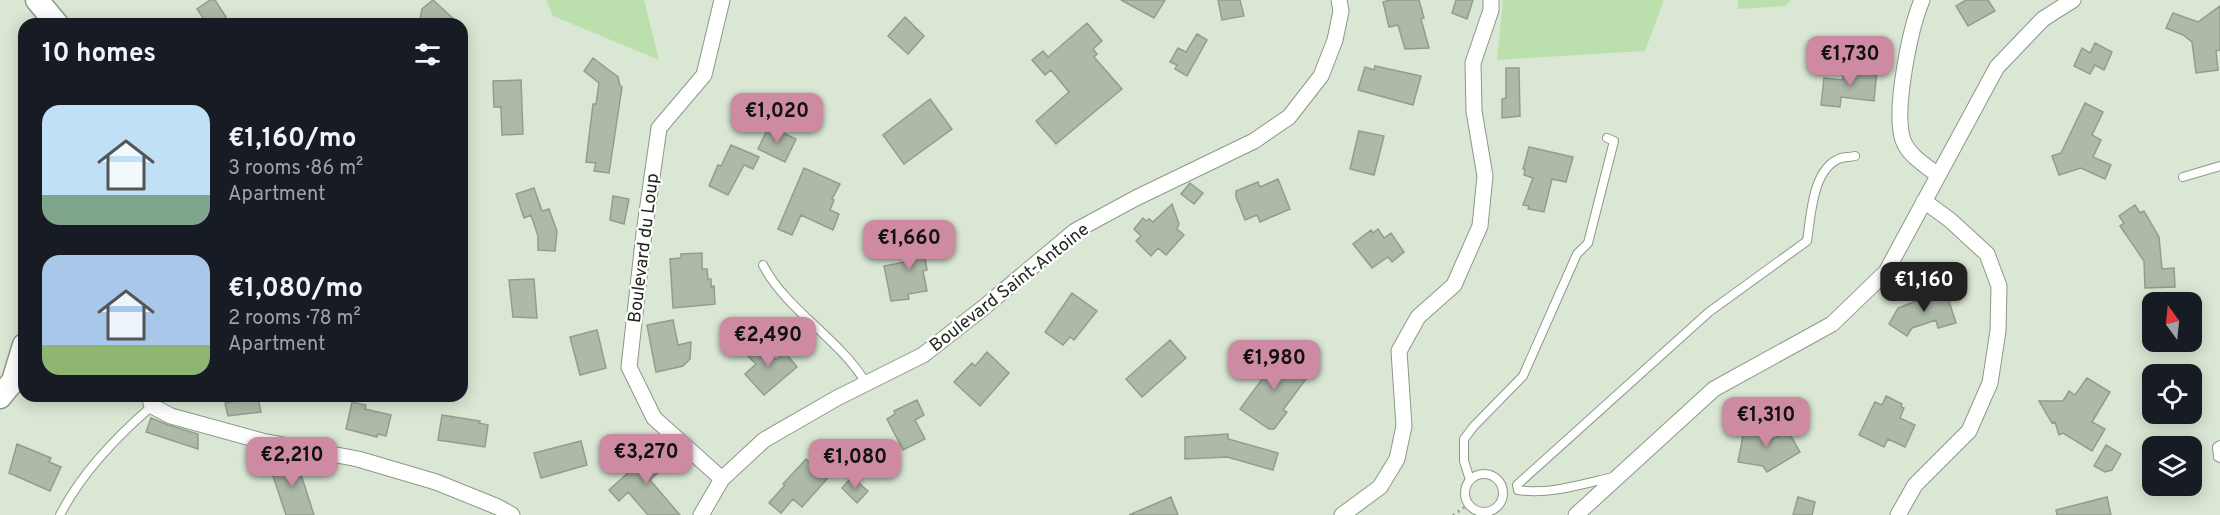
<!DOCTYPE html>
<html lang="en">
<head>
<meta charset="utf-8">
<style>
	:root { --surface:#171b24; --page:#20242c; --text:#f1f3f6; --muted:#9ea1a6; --accent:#ce8aa2 }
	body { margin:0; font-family:Overpass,sans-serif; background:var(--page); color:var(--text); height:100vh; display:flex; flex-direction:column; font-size:22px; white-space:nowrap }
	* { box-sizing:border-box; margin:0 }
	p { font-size:20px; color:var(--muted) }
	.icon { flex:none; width:33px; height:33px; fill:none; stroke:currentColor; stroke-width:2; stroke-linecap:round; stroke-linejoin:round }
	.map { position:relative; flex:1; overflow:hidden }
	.sheet { position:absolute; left:18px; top:18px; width:450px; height:384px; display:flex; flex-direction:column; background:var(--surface); border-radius:18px; box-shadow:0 3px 15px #0003 }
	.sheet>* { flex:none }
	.needle { width:39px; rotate:345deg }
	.tools { position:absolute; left:2142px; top:292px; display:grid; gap:12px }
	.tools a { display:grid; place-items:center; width:60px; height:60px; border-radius:12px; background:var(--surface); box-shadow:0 3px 15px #0003; font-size:30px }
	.price { position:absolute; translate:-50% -51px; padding:0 14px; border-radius:12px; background:var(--accent); color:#111; font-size:20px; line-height:39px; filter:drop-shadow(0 2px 3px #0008) }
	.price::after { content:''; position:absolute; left:50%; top:36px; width:18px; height:14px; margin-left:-9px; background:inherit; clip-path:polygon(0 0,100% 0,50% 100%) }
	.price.on { background:#222; color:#fff }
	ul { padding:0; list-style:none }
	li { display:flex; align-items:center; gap:18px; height:150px; padding:0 24px }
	li span { display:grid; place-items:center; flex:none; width:168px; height:120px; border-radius:18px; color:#555 }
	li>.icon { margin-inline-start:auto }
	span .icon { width:72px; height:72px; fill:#fffc; stroke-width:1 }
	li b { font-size:26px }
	h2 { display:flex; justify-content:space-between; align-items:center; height:72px; padding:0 24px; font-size:26px }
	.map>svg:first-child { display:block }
</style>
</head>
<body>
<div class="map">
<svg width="2220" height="515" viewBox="0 0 2220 515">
	<rect width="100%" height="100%" fill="#dae7d4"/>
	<path fill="#bce0ad" d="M 546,0 L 644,0 L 659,60 L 553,16 Z
		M 1503,0 L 1664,0 L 1645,51 L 1497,60 Z
		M 1738,0 L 1791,0 L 1786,6 L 1738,9 Z"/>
	<path fill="#adbaa8" stroke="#929e8d" stroke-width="1.5" d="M 210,0 L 215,0 L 226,17 L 216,24 L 207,24 L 197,9 Z
		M 433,0 L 459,24 L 419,24 L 422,9 Z
		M 1121,0 L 1165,0 L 1154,18 Z
		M 1218,0 L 1240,0 L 1244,16 L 1222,20 Z
		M 1390,0 L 1419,0 L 1424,18 L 1421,19 L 1429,48 L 1405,49 L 1398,25 L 1389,27 L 1383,2 Z
		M 1456,0 L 1473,0 L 1467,19 L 1452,13 Z
		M 1966,0 L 1988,0 L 1995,11 L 1968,26 L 1956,6 Z
		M 2220,6 L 2220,50 L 2216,51 L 2218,70 L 2196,73 L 2192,42 L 2183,35 L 2166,28 L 2173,13 L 2198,22 Z
		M 905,17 L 924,36 L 908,54 L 888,36 Z
		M 1087,23 L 1102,41 L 1093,49 L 1097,54 L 1094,57 L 1122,89 L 1056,144 L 1036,121 L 1069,92 L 1051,70 L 1045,75 L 1032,60 L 1043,51 L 1048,57 Z
		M 1197,34 L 1207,40 L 1187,76 L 1175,69 L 1177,65 L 1170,62 L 1178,48 L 1186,52 Z
		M 2095,43 L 2112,52 L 2104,70 L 2095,65 L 2090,74 L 2074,66 L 2082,48 L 2090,53 Z
		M 593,58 L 618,77 L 620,86 L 622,87 L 609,173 L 594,171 L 596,163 L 586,162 L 593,104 L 596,104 L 599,83 L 584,71 Z
		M 1375,66 L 1421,76 L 1413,105 L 1358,90 L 1365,67 L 1374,70 Z
		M 1844,66 L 1877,70 L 1874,101 L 1841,97 L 1840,107 L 1821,105 L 1824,78 L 1843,80 Z
		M 1506,68 L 1519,68 L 1520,116 L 1502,118 L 1502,99 L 1506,98 Z
		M 521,80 L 523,134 L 502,135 L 501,107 L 494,107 L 493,81 Z
		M 930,99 L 952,129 L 904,164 L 883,135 Z
		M 2085,103 L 2103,112 L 2092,135 L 2101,140 L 2093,157 L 2111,165 L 2105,179 L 2081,168 L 2059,175 L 2052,156 L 2061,153 Z
		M 769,126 L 796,139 L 785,162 L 758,149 Z
		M 1359,131 L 1384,136 L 1374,175 L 1350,169 Z
		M 731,145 L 759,157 L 753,169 L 744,165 L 728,195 L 709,186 L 718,165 L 721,166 Z
		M 1529,147 L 1573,157 L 1566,182 L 1552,179 L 1544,212 L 1528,209 L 1529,206 L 1523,205 L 1533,178 L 1524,175 L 1525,169 L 1523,169 Z
		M 804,168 L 840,184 L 832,199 L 834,200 L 830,210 L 839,214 L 833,230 L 801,215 L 792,235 L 778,229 Z
		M 1278,179 L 1290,209 L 1260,222 L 1257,215 L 1245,220 L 1236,197 L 1236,191 L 1258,182 L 1260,187 Z
		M 1190,183 L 1203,193 L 1194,204 L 1181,194 Z
		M 534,188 L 542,211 L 549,209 L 557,231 L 555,251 L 538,250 L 538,236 L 531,215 L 524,218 L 516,194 Z
		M 613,196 L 629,199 L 624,224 L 610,220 Z
		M 1172,204 L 1179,224 L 1177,229 L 1184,235 L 1166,255 L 1158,248 L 1151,256 L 1136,241 L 1141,236 L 1134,229 L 1143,218 L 1146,221 L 1149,219 L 1153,222 Z
		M 2135,205 L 2140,213 L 2144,211 L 2159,237 L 2162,269 L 2174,268 L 2175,287 L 2145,288 L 2144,261 L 2120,226 L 2124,223 L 2119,216 Z
		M 1378,229 L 1384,238 L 1391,233 L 1404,252 L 1392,262 L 1388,257 L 1372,268 L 1353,244 L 1371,230 L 1373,233 Z
		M 906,235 L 928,239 L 931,257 L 925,258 L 927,270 L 923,271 L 927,291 L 908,294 L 909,299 L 891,301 L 884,266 L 910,261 Z
		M 702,253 L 702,269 L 707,269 L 708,279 L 711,279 L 711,287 L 714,286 L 715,304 L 673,308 L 670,259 L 681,258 L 681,254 Z
		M 534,279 L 537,318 L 513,317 L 509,280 Z
		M 1918,291 L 1948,298 L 1956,323 L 1938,328 L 1936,320 L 1912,328 L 1907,336 L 1889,324 L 1898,308 L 1921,299 Z
		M 1072,293 L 1097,311 L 1074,340 L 1070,337 L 1063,345 L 1045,332 Z
		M 673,320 L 678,345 L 691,342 L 690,359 L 683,366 L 656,372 L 647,325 Z
		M 597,330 L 606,368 L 580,375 L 570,337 Z
		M 758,340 L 776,360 L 785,352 L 797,367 L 764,395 L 745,374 L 756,364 L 744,352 Z
		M 1170,340 L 1186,358 L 1142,397 L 1126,379 Z
		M 1284,347 L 1288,365 L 1306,379 L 1283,410 L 1287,412 L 1274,429 L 1269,429 L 1240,409 L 1269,370 L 1265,351 Z
		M 987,352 L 1009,373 L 980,406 L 954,382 L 972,363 L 975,366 Z
		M 2087,378 L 2110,392 L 2092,422 L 2105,429 L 2092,451 L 2063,433 L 2059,435 L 2055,422 L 2052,423 L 2039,401 L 2063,401 L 2069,391 L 2075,395 Z
		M 1886,396 L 1902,404 L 1901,407 L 1904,408 L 1900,418 L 1915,425 L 1905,447 L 1888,439 L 1884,447 L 1859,435 L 1875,402 L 1882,405 Z
		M 258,397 L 261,412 L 228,416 L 225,403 Z
		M 917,400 L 924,415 L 915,420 L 925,439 L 903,450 L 887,419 L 895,414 L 894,411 Z
		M 352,402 L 366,405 L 365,409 L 391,415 L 386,436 L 378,434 L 377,437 L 346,429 Z
		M 442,415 L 480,421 L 479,423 L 488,425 L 485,447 L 438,440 Z
		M 151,418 L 168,425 L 198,434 L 198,449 L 146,432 Z
		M 1760,421 L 1771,440 L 1788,431 L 1800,452 L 1767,472 L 1763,466 L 1738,462 L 1744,430 Z
		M 1228,434 L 1228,439 L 1278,453 L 1273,470 L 1227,457 L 1185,459 L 1185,437 Z
		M 581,441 L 587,465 L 541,478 L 534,453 Z
		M 17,444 L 51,458 L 49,462 L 61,467 L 50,491 L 9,473 Z
		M 659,445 L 672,460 L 650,480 L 680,515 L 648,515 L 628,492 L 619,501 L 609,490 Z
		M 2106,445 L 2121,454 L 2112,470 L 2105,472 L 2094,466 Z
		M 282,457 L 296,459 L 314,515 L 286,515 L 270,467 L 277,465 Z
		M 806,459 L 827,479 L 802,507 L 793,499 L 781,513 L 769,503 L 785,485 L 783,484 Z
		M 852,477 L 868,491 L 857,503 L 842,488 Z
		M 1171,497 L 1178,515 L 1129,515 Z
		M 1798,497 L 1815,502 L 1812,515 L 1793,515 Z
		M 2107,497 L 2111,515 L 2057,515 L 2056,510 Z"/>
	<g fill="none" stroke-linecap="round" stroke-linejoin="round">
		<g stroke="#8c9987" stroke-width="10">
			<path id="service" d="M 2183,177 L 2220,166
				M 763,265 C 787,311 839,338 866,383
				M 2220,445 L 2217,447 L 2218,457 L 2220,458
				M1465 493a19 19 0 1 1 38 0a19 19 0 1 1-38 0Z
				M 1613,477 C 1583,484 1549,495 1518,490 L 1517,485 L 1709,312 L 1807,241 C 1811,216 1812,168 1841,158 C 1845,157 1851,157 1855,156
				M 1470,480 L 1464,461 L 1464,439 L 1474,426 L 1523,376 L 1577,254 L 1588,243 L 1614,141 L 1607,138
				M 60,515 C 82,472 116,437 152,406"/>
		</g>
		<g stroke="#8c9987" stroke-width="17">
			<path id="minor" d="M 1922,0 C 1910,29 1893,111 1903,140 C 1908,155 1926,166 1938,175
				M 149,396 L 152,406 L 171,416 L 262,441 L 358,459 L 436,482 L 498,507 L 512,515
				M 722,479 L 654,418 L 629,367 L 644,233 L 659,128 L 704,75 L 722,0
				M 701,515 L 722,479 L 764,440 L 837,398 L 923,355 L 983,308 L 1075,231 L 1136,198 L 1254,141 L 1289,117 L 1321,76 L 1335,40 L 1341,11 L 1339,0
				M 1342,515 L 1380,487 L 1397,459 L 1404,426 L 1399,351 L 1418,317 L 1454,285 L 1480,226 L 1485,176 L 1474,111 L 1473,63 L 1491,10 L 1491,0
				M 1576,515 L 1714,389 L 1832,324 L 1886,272 L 1997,67 L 2043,19 L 2073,0
				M 1898,515 L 1915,485 L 1969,431 L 1990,383 L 1998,331 L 1999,286 L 1987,254 L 1950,220 L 1924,201"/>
		</g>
		<g stroke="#8c9987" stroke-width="25">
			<path id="secondary" d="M 37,0 L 57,24
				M 0,397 L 13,381 L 24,345"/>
		</g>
		<path stroke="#8a9486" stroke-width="3" stroke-dasharray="1.5 4.5" stroke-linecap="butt" d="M 1453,515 L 1468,505"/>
		<use href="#service" stroke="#fff" stroke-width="8"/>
		<use href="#minor" stroke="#fff" stroke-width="15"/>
		<use href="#secondary" stroke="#fff" stroke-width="22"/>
	</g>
	<g text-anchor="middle" stroke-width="4.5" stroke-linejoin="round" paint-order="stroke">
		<g font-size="18" fill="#232821" stroke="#fff">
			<text transform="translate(643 248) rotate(-83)" y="6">Boulevard du Loup</text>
			<text transform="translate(1009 287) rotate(-38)" y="6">Boulevard Saint-Antoine</text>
		</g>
	</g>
</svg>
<div class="tools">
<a><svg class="needle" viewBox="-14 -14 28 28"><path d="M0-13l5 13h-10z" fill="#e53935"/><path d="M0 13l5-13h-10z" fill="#9ea1a6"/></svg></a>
<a><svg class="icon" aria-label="locate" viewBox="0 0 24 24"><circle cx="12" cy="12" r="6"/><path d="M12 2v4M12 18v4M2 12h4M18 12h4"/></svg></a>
<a><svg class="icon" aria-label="layers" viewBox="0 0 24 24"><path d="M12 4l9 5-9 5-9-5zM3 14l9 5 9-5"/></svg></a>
</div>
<b class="price" style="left:1850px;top:87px">€1,730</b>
<b class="price" style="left:777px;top:144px">€1,020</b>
<b class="price" style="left:909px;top:271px">€1,660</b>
<b class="price on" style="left:1924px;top:313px">€1,160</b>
<b class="price" style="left:768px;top:368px">€2,490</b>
<b class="price" style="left:1274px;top:391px">€1,980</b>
<b class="price" style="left:1766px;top:448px">€1,310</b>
<b class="price" style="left:646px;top:485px">€3,270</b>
<b class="price" style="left:292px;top:488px">€2,210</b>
<b class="price" style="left:855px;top:490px">€1,080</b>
<section class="sheet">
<h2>10 homes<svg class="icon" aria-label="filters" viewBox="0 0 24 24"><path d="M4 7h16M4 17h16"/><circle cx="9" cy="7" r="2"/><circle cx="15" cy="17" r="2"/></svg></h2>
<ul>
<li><span style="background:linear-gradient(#bfe0f5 75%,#7fa58c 0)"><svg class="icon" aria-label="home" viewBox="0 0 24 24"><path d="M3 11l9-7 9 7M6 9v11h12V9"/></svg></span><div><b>€1,160/mo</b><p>3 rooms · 86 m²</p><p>Apartment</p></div></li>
<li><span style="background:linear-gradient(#a9c7e8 75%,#8fb573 0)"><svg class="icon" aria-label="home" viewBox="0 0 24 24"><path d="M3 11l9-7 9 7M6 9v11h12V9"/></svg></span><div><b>€1,080/mo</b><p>2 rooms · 78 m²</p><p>Apartment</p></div></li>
</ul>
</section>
</div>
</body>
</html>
